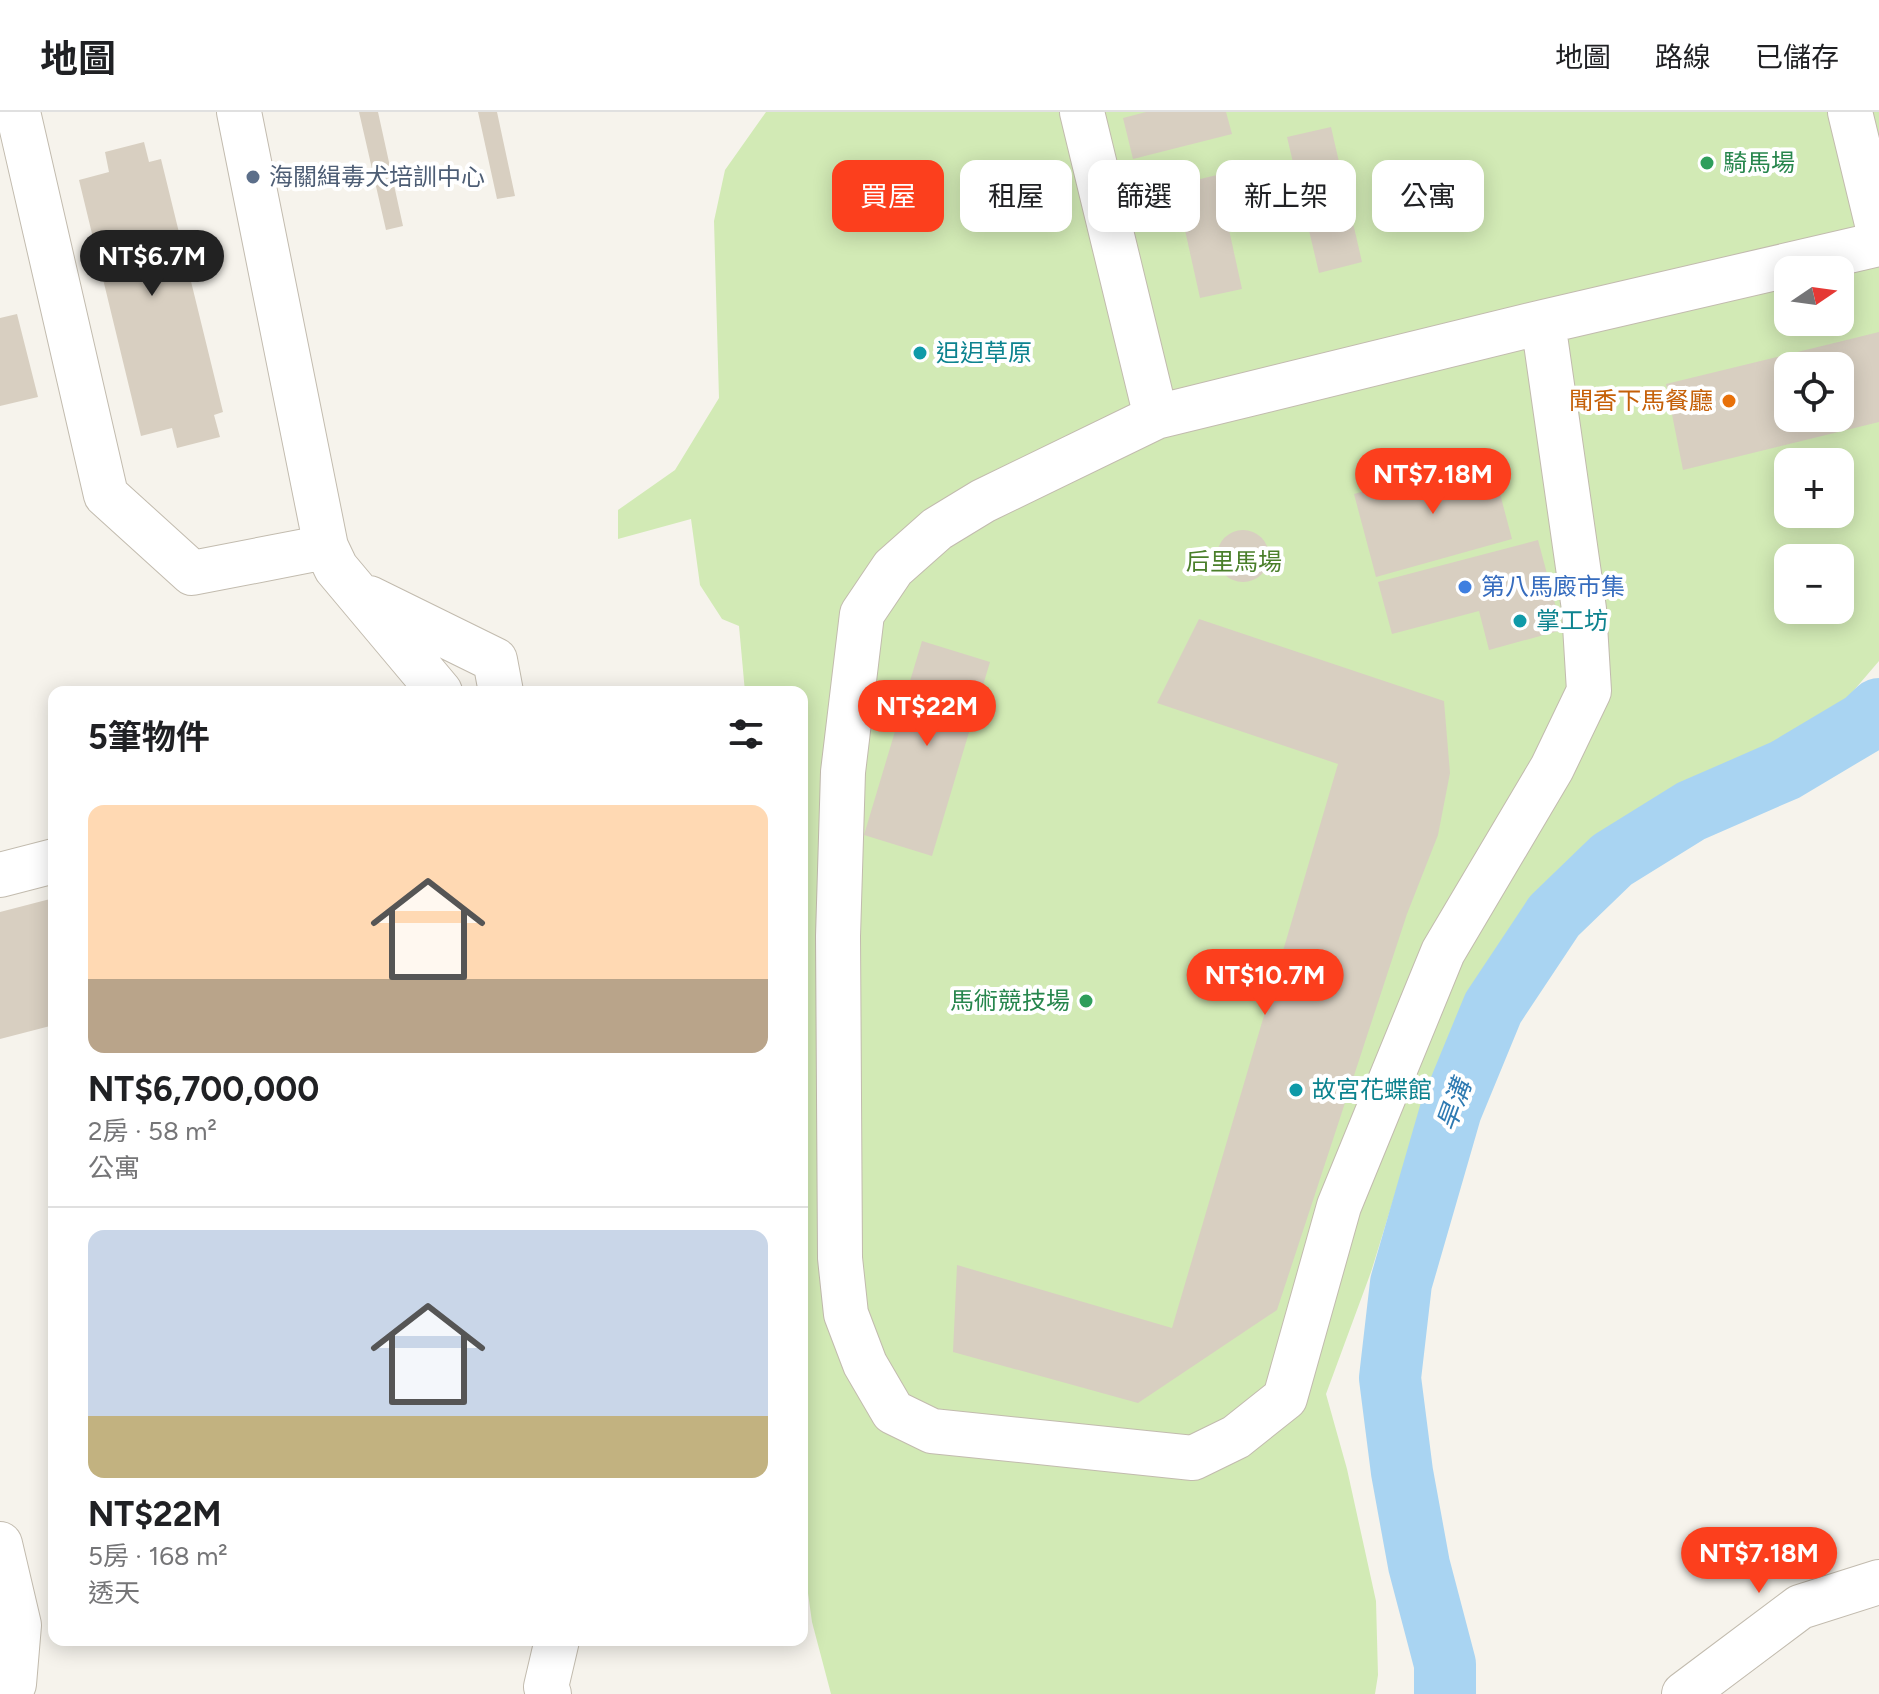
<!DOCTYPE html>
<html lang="zh-TW">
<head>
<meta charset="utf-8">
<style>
	:root { --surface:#fff; --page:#f6f6f6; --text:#202124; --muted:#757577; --line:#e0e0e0; --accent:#fc3f1d }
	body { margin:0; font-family:Figtree,"Noto Sans TC",sans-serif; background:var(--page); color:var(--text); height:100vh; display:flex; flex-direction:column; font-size:30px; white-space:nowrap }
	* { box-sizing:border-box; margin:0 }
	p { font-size:26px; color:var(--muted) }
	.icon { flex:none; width:44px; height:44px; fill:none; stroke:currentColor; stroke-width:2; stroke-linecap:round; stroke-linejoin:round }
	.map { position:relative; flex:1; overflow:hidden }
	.side { position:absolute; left:48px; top:574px; width:760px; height:960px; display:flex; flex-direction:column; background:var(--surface); border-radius:16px; box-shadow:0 4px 20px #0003 }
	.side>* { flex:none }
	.top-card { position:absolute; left:832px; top:48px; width:760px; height:72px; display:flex; gap:16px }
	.needle { width:52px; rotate:77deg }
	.tools { position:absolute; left:1774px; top:144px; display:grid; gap:16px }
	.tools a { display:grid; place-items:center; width:80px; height:80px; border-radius:16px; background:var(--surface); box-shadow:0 4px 20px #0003; font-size:40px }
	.price { position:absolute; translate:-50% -68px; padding:0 18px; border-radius:28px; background:var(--accent); color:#fff; font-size:26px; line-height:52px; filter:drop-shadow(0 2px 4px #0008) }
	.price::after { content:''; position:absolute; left:50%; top:48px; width:24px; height:18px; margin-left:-12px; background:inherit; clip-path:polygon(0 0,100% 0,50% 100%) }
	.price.current { background:#222; color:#fff }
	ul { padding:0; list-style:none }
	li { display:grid; align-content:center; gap:16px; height:424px; padding:0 40px }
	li+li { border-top:2px solid var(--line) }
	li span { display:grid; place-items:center; height:248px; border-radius:16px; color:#555 }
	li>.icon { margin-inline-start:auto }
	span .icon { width:144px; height:144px; fill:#fffc; stroke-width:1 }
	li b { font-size:34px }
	h2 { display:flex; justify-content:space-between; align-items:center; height:96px; padding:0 40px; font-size:34px }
	.pill { padding:0 28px; border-radius:16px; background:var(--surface); box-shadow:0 4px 20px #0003; font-size:28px; line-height:72px }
	.pill.current { background:var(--accent); color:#fff }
	header { display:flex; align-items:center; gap:48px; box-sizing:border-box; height:112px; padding:0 40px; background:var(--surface); border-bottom:2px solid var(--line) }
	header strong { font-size:38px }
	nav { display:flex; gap:44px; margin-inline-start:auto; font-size:28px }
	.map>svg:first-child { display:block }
</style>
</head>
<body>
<header>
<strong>地圖</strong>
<nav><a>地圖</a><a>路線</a><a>已儲存</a></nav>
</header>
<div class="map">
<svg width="1879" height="1582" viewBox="0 0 1879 1582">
	<rect width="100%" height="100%" fill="#f6f3ec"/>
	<path fill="#d2eab5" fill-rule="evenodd" d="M 766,0 L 1879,0 L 1879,549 L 1843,591 L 1769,634 L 1679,672 L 1594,725 L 1539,783 L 1482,872 L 1438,957 L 1404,1053 L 1371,1160 L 1326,1282 L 1347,1357 L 1376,1489 L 1378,1563 L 1375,1582 L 831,1582 L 812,1510 L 802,1438 L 802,580 L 745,580 L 739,514 L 722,507 L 700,473 L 691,407 L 618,427 L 618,398 L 675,358 L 719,286 L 714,109 L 725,58 ZM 1788,158 L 1840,158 L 1840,210 L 1788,210 ZM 1788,254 L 1840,254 L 1840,306 L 1788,306 ZM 1788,350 L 1840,350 L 1840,402 L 1788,402 ZM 1788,446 L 1840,446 L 1840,498 L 1788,498 Z"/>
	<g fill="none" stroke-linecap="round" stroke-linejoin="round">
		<path stroke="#a9d4f2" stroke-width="62" d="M 1445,1582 L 1445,1552 L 1419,1453 L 1402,1360 L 1390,1266 L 1401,1171 L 1451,998 L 1493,896 L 1554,804 L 1612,748 L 1691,699 L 1785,658 L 1864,611 L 1879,597"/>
	</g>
	<path fill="#d8cfc1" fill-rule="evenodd" d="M 359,0 L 378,0 L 403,114 L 386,118 Z
		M 478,0 L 497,0 L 515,84 L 497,87 Z
		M 1146,0 L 1226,0 L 1232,22 L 1133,47 L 1123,6 Z
		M 1331,15 L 1362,150 L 1319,161 L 1287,25 Z
		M 144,30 L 149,50 L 161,47 L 223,300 L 214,303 L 220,325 L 177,336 L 172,316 L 141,324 L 79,68 L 109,60 L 105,40 Z
		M 1217,63 L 1242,177 L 1200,186 L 1175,73 Z
		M 17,202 L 38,285 L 0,294 L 0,206 Z
		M 1879,220 L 1879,310 L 1683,358 L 1666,272 ZM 1788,254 L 1840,254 L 1840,306 L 1788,306 Z
		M 1490,344 L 1512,427 L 1376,465 L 1354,382 Z
		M1217 444a26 26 0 1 1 52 0a26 26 0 1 1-52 0Z
		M 1538,428 L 1562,518 L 1489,538 L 1479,499 L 1392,522 L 1378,470 Z
		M 1199,507 L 1444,589 L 1450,661 L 1438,723 L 1407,802 L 1277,1198 L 1138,1291 L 953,1240 L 957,1153 L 1172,1216 L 1338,652 L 1157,591 Z
		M 922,529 L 990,550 L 932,744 L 864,723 Z
		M 54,786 L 54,913 L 0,927 L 0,800 Z"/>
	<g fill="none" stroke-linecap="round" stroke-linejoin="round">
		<g stroke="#c2bbae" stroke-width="46">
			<path id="minor" d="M 18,0 L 106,383 L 192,461 L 326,435
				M 239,0 L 326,435 L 336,456 L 440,580
				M 1082,0 L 1156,305 L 1543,210 L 1879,132
				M 1850,0 L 1879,120
				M 1156,305 L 983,389 L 937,417 L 893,456 L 862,502 L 843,660 L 838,824 L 840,1146 L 846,1202 L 865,1252 L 893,1300 L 932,1319 L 1193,1346 L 1236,1325 L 1285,1286 L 1339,1094 L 1443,840 L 1552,656 L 1589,579 L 1584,497 L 1543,210
				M 369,486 L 495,548 L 501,580
				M 0,763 L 54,749
				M 0,1432 L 19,1513 L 14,1572 L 5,1582
				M 549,1582 L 546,1575 L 557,1528
				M 1684,1582 L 1800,1495 L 1879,1470"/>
		</g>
		<use href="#minor" stroke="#fff" stroke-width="44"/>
	</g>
	<g fill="#2e9e5b" stroke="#fff" stroke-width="3">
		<circle cx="1707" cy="51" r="8"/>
		<circle cx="1086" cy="889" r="8"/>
	</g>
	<circle fill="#5c6f8a" stroke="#fff" stroke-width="3" cx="253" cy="65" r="8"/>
	<g fill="#0f9aa8" stroke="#fff" stroke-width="3">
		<circle cx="920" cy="241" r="8"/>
		<circle cx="1520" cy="509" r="8"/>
		<circle cx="1296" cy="978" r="8"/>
	</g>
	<circle fill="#e8710a" stroke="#fff" stroke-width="3" cx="1729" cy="289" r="8"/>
	<circle fill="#3f7fe0" stroke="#fff" stroke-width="3" cx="1465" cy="475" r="8"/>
	<g text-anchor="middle" stroke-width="8" stroke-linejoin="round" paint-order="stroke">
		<g font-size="24" fill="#27864d" stroke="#fff" text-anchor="start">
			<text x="1723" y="59">騎馬場</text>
			<text x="1070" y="897" text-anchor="end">馬術競技場</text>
		</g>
		<g font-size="24" fill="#4e5e75" stroke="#fff" text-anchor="start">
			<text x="269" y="73">海關緝毒犬培訓中心</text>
		</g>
		<g font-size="24" fill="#0d838f" stroke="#fff" text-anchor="start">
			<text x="936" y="249">𨑨迌草原</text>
			<text x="1536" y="517">掌工坊</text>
			<text x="1312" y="986">故宮花蝶館</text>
		</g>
		<g font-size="24" fill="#c56008" stroke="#fff" text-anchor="end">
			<text x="1713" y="297">聞香下馬餐廳</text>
		</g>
		<g font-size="24" fill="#4a7f2a" stroke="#fff">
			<text x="1234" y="458">后里馬場</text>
		</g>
		<g font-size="24" fill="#366cbe" stroke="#fff" text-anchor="start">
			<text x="1481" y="483">第八馬廄市集</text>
		</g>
		<g font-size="26" font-style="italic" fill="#2e7ab2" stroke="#fff">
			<text transform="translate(1454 993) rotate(-70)" y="9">旱溝</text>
		</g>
	</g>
</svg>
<div class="tools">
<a><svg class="needle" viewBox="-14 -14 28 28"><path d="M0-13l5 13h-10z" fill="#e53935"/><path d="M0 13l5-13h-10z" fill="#757577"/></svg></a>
<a><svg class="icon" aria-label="locate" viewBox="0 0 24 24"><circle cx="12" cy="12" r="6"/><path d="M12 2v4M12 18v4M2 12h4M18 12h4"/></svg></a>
<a>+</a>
<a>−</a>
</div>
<b class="price current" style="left:152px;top:186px">NT$6.7M</b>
<b class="price" style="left:1433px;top:404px">NT$7.18M</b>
<b class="price" style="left:927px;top:636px">NT$22M</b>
<b class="price" style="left:1265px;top:905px">NT$10.7M</b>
<b class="price" style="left:1759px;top:1483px">NT$7.18M</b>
<div class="top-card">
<a class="pill current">買屋</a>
<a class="pill">租屋</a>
<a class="pill">篩選</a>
<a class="pill">新上架</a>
<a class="pill">公寓</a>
</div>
<section class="side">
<h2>5筆物件<svg class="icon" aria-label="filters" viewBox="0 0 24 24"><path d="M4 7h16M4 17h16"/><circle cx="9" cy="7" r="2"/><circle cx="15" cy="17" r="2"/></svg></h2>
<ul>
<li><span style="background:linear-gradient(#ffd9b3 70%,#b9a48a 0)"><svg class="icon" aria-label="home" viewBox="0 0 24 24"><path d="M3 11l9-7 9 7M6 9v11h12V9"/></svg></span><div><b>NT$6,700,000</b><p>2房 · 58 m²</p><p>公寓</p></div></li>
<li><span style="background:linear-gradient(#c9d6e8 75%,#c2b280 0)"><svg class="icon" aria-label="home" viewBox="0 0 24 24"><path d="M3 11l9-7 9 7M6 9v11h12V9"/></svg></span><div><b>NT$22M</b><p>5房 · 168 m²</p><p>透天</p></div></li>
</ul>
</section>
</div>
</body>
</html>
